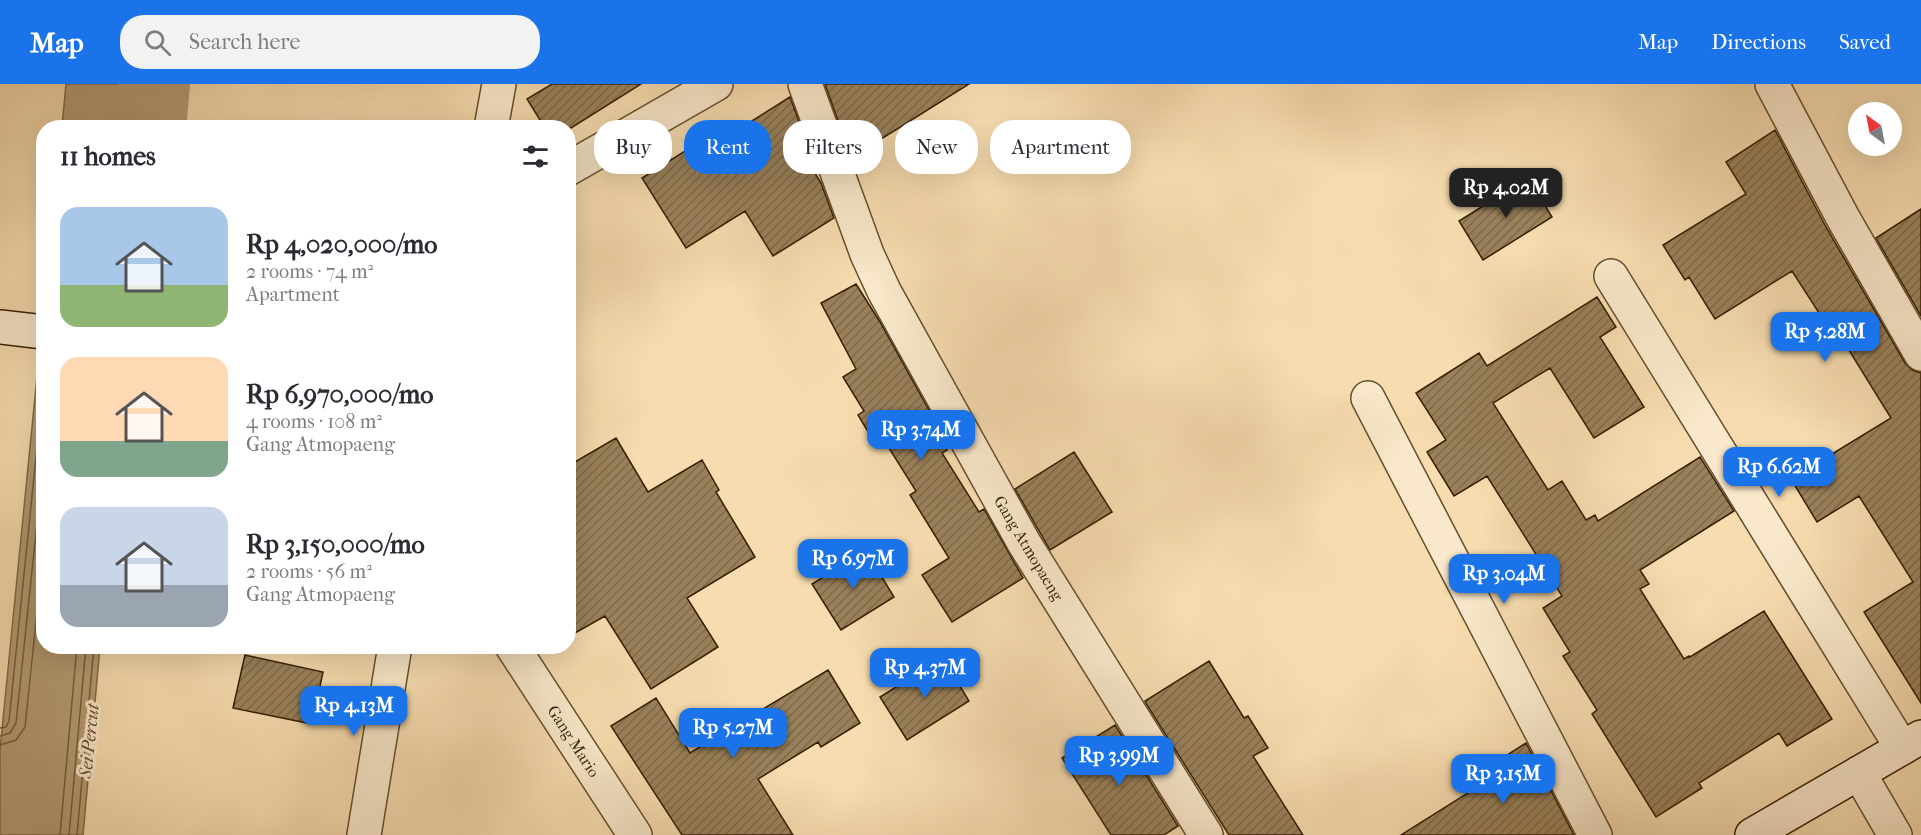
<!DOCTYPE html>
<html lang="en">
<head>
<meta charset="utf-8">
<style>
	:root { --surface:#fff; --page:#f2f2f3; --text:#2b2b33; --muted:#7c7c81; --accent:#1a73e8 }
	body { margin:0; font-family:"IM FELL French Canon",serif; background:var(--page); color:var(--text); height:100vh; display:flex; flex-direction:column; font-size:22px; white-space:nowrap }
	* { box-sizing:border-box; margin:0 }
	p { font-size:20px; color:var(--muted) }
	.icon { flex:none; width:33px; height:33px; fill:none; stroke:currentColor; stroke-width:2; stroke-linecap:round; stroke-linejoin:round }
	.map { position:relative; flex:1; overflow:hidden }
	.drawer { position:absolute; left:36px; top:36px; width:540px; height:534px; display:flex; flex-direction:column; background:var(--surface); border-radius:24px; box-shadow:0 6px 24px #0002 }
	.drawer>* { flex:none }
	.guide { position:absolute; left:594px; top:36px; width:570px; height:54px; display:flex; gap:12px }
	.needle { width:39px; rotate:328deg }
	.controls { position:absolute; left:1848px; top:18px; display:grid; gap:12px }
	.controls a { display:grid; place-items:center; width:54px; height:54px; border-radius:50%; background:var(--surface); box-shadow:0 6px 24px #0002; font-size:30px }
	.price { position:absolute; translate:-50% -51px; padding:0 14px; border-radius:12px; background:var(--accent); color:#fff; font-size:20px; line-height:39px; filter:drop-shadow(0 2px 3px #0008) }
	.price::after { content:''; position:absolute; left:50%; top:36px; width:18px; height:14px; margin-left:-9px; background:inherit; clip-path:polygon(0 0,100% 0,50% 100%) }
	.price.current { background:#222; color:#fff }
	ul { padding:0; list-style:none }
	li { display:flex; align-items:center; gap:18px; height:150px; padding:0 24px }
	li span { display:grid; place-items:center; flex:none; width:168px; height:120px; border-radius:18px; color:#555 }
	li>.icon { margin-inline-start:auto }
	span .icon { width:72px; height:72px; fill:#fffc; stroke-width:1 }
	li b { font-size:26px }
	h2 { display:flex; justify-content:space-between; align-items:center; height:72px; padding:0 24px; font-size:26px }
	.chip { padding:0 21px; border-radius:24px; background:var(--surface); box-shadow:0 6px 24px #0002; font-size:21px; line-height:54px }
	.chip.current { background:var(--accent); color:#fff }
	header { display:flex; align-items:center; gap:36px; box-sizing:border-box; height:84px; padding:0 30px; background:var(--accent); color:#fff }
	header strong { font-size:28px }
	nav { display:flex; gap:33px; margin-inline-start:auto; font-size:21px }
	.search { width:420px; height:54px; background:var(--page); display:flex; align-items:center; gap:15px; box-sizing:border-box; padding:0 21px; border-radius:24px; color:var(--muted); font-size:22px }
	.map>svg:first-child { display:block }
</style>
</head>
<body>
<header>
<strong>Map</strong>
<div class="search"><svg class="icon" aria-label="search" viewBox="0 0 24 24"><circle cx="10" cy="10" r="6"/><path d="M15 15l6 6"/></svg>Search here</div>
<nav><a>Map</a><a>Directions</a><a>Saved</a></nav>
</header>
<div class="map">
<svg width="1921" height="751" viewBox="0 0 1921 751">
	<defs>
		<pattern id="building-hatch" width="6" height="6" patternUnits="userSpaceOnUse" patternTransform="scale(1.5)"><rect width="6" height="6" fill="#99815b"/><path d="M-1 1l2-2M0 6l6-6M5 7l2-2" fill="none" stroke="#7e6949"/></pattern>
	</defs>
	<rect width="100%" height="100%" fill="#f6dcaf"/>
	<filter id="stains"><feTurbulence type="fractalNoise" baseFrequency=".00333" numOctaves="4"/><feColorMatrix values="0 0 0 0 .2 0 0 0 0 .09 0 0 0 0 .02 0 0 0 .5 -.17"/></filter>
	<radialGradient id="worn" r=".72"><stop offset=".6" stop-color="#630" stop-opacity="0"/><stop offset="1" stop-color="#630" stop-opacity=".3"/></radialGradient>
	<path fill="#b49c74" stroke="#816a46" stroke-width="1.5" d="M 66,0 L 151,0 L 147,43 L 62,43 Z
		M 43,232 L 44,562 L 100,563 L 83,751 L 0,751 L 0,666 Z"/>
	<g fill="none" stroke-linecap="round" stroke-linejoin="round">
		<path stroke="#745e3a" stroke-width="1.5" d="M 0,644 L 6,643 L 9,637 L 44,295
			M 0,652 L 10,649 L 16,639 L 44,373
			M 0,661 L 16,656 L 25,643 L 44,462
			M 60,751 L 77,562
			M 69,751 L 86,562
			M 77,751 L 94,562"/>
		<path stroke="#b49c74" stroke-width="72" d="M 150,44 L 154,0"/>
	</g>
	<path fill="url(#building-hatch)" stroke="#351f00" stroke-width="1.5" d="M 552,0 L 641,0 L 571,44 L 545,44 L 527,15 Z
		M 825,0 L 969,0 L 870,62 L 862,49 L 846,59 Z
		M 790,13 L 814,79 L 810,81 L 821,99 L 834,134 L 773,172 L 745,127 L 686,164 L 642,94 L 701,57 L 707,65 Z
		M 1775,46 L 1826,143 L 1905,279 L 1912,286 L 1921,289 L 1921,619 L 1864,528 L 1913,498 L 1859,412 L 1817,438 L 1791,395 L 1891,334 L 1826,229 L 1821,232 L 1792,187 L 1715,235 L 1689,193 L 1685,196 L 1663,161 L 1746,110 L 1726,78 Z
		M 1528,94 L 1552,133 L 1483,176 L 1459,137 Z
		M 1921,125 L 1921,232 L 1876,154 Z
		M 856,200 L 880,238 L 930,328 L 924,331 L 947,366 L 942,369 L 979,428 L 984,425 L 1023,494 L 952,538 L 922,491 L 949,474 L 910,411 L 916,407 L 884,356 L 876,361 L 858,331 L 864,327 L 843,293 L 856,285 L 821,219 Z
		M 1597,213 L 1616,243 L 1600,253 L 1644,323 L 1594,354 L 1550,284 L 1493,319 L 1548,406 L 1562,397 L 1586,436 L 1595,431 L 1598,437 L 1700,373 L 1734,427 L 1640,486 L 1649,500 L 1640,505 L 1684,575 L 1689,572 L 1690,573 L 1764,527 L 1832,635 L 1787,662 L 1779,649 L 1699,699 L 1702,704 L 1656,733 L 1592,630 L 1597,626 L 1563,572 L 1570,568 L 1543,524 L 1562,512 L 1487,392 L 1454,412 L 1427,368 L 1446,356 L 1416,309 L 1479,269 L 1487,282 Z
		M 616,354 L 648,408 L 702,376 L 719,406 L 716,408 L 755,473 L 687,514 L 718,563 L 651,605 L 605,532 L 568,553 L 568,382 Z
		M 1074,368 L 1112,428 L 1050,466 L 1015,405 Z
		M 866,467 L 894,513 L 841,546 L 812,500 Z
		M 245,571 L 323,588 L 312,640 L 233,624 Z
		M 943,574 L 969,617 L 907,656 L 880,613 Z
		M 1209,577 L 1244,634 L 1248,632 L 1268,664 L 1253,672 L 1303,751 L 1229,751 L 1147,621 L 1145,617 Z
		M 828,586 L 860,639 L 821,663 L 818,658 L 758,695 L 793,751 L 682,751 L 611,642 L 656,614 L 690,669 Z
		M 1115,641 L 1178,742 L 1164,751 L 1111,751 L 1062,674 Z
		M 1526,659 L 1574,751 L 1401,751 L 1495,692 L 1490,682 Z"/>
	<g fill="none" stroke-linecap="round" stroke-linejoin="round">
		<g stroke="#654e2c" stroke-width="36">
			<path id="street" d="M 805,0 L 867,170 L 884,207 L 1024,459 L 1206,751
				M 1772,0 L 1843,134 L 1921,270
				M 491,44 L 499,0
				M 568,85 L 716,0
				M 1611,192 L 1902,664
				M 1368,314 L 1595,751
				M 512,562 L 635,751
				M 1859,689 L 1895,751
				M 364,751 L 395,562"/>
		</g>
		<g stroke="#351f00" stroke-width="36">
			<path id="secondary" d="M 0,243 L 44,248
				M 1752,751 L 1921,653"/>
		</g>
		<use href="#street" stroke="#f9e8cb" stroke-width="33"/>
		<use href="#secondary" stroke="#f9e8cb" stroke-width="33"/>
	</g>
	<g text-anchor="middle" stroke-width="6" stroke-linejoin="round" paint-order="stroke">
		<g font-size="16" fill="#351f00" stroke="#f9e8cb">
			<text transform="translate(1029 464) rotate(59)" y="6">Gang Atmopaeng</text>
			<text transform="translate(574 657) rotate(57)" y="6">Gang Mario</text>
		</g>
		<g font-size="18" font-style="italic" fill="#614b29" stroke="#f9e8cb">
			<text transform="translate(89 657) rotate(-84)" y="6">Sei Percut</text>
		</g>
	</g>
	<rect width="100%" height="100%" filter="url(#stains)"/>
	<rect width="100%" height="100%" fill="url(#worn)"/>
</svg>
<div class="controls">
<a><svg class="needle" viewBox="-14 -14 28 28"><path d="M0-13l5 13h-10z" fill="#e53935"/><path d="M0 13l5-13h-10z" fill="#7c7c81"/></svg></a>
</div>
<b class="price current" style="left:1506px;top:135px">Rp 4.02M</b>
<b class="price" style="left:1825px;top:279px">Rp 5.28M</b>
<b class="price" style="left:921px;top:377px">Rp 3.74M</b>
<b class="price" style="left:1779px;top:414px">Rp 6.62M</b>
<b class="price" style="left:853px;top:506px">Rp 6.97M</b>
<b class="price" style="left:1504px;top:521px">Rp 3.04M</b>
<b class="price" style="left:925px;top:615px">Rp 4.37M</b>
<b class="price" style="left:354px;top:653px">Rp 4.13M</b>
<b class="price" style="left:733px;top:675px">Rp 5.27M</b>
<b class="price" style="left:1119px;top:703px">Rp 3.99M</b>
<b class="price" style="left:1503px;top:721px">Rp 3.15M</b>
<div class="guide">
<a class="chip">Buy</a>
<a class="chip current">Rent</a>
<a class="chip">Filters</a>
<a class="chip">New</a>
<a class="chip">Apartment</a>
</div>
<section class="drawer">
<h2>11 homes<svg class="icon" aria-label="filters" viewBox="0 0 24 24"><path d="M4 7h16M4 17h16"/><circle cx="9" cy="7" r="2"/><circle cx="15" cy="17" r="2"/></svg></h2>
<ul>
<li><span style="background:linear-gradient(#a9c7e8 65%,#8fb573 0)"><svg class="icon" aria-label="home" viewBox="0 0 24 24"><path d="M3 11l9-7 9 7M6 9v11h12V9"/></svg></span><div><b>Rp 4,020,000/mo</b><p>2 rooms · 74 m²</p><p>Apartment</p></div></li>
<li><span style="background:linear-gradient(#ffd9b3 70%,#7fa58c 0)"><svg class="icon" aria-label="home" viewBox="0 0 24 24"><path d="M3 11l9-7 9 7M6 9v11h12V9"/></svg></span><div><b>Rp 6,970,000/mo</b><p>4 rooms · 108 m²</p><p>Gang Atmopaeng</p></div></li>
<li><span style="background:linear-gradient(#c9d6e8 65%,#9aa5b1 0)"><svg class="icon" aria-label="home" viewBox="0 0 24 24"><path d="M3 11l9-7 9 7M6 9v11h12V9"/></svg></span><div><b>Rp 3,150,000/mo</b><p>2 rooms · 56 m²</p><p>Gang Atmopaeng</p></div></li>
</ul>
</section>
</div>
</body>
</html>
